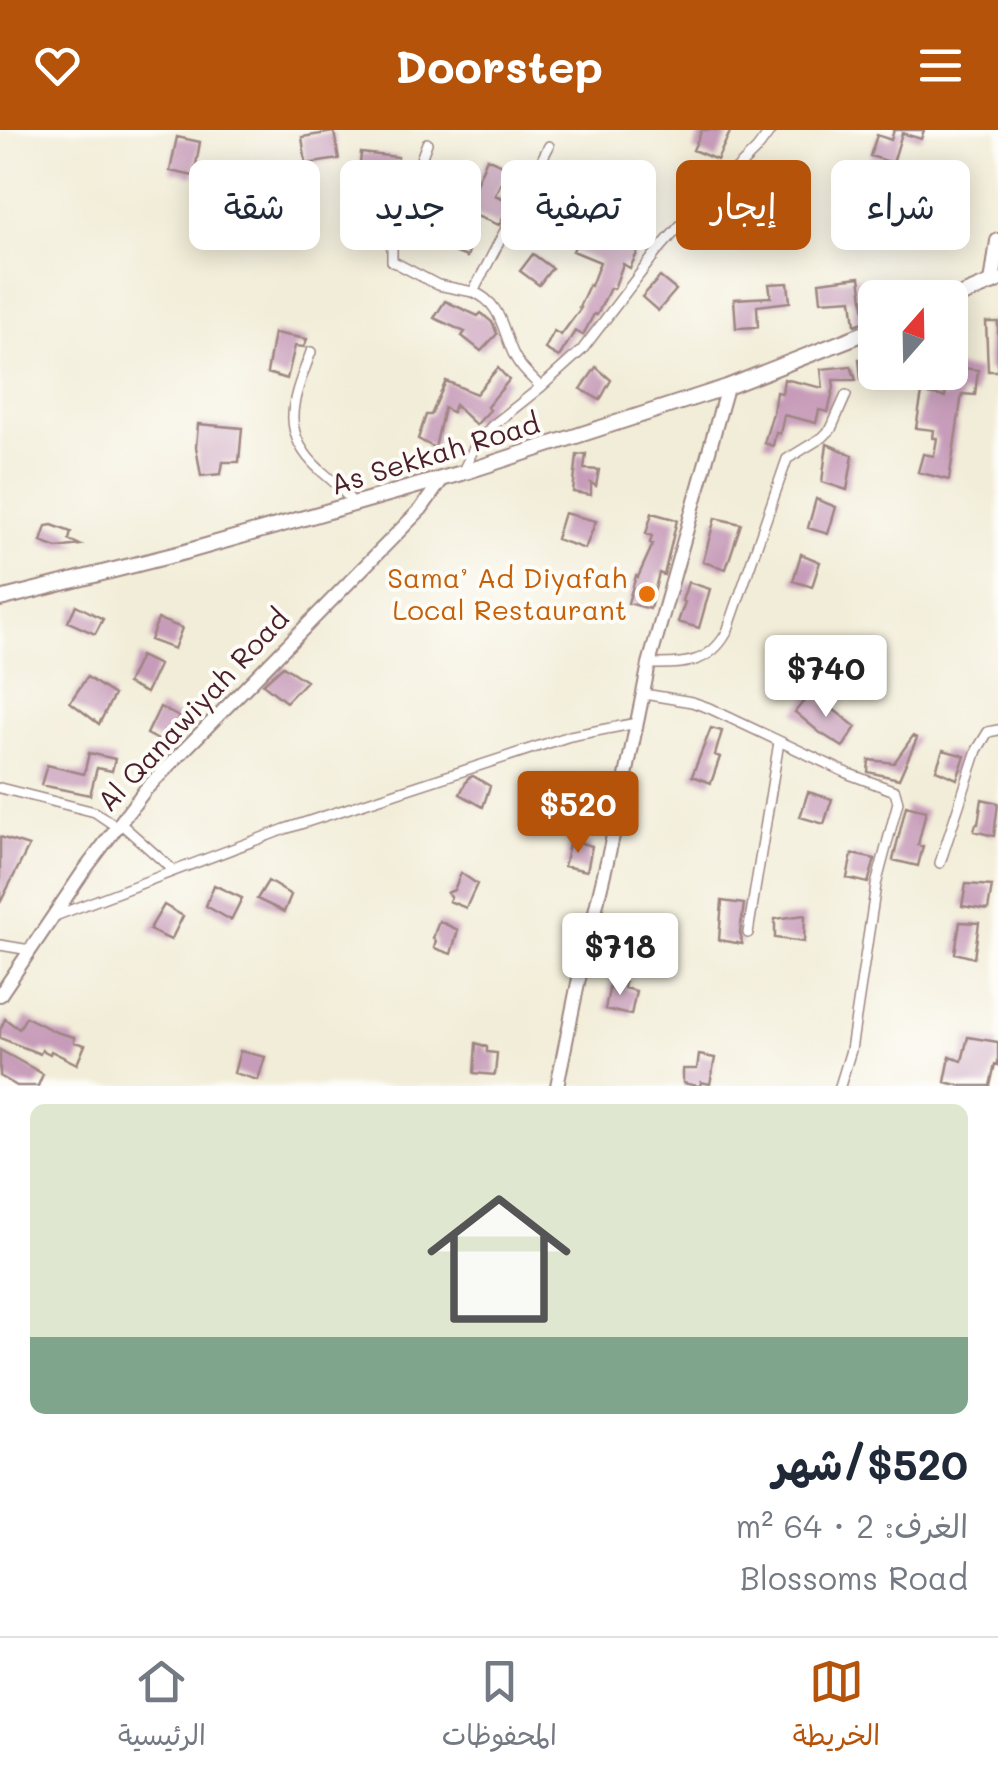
<!DOCTYPE html>
<html lang="ar">
<head>
<meta charset="utf-8">
<style>
	:root { --surface:#fff; --page:#f6f6f7; --text:#1f2937; --muted:#747a83; --line:#e0e1e3; --accent:#b45309 }
	body { margin:0; font-family:Mali,"Playpen Sans Arabic",sans-serif; background:var(--page); color:var(--text); direction:rtl; height:100vh; display:flex; flex-direction:column; font-size:38px; white-space:nowrap }
	* { box-sizing:border-box; margin:0 }
	p { font-size:32px; color:var(--muted) }
	.icon { flex:none; width:55px; height:55px; fill:none; stroke:currentColor; stroke-width:2; stroke-linecap:round; stroke-linejoin:round }
	.map { position:relative; height:956px; overflow:hidden; direction:ltr }
	.panel { display:flex; flex-direction:column; background:var(--surface); flex:1 }
	.panel>* { flex:none }
	.hud { position:absolute; left:30px; top:30px; width:940px; height:90px; direction:rtl; display:flex; gap:20px }
	.needle { width:65px; rotate:20deg }
	.fabs { position:absolute; left:858px; top:150px; display:grid; gap:20px }
	.fabs a { display:grid; place-items:center; width:110px; height:110px; border-radius:15px; background:var(--surface); box-shadow:0 5px 25px #0003; font-size:50px }
	.price { position:absolute; translate:-50% -85px; padding:0 22px; border-radius:10px; background:#fff; color:#222; font-size:32px; line-height:65px; filter:drop-shadow(0 2px 5px #0008) }
	.price::after { content:''; position:absolute; left:50%; top:60px; width:30px; height:22px; margin-left:-15px; background:inherit; clip-path:polygon(0 0,100% 0,50% 100%) }
	.price.active { background:var(--accent); color:#fff }
	ul { padding:0; list-style:none }
	li { display:grid; align-content:center; gap:20px; height:530px; padding:0 30px }
	li span { display:grid; place-items:center; height:310px; border-radius:15px; color:#555 }
	li>.icon { margin-inline-start:auto }
	span .icon { width:180px; height:180px; fill:#fffc; stroke-width:1 }
	li b { font-size:42px }
	.chip { padding:0 35px; border-radius:15px; background:var(--surface); box-shadow:0 5px 25px #0003; font-size:35px; line-height:90px }
	.chip.active { background:var(--accent); color:#fff }
	header { display:flex; justify-content:space-between; align-items:center; height:130px; padding:0 30px; background:var(--accent); color:#fff; font-size:45px; font-weight:700 }
	.dock { display:flex; justify-content:space-around; align-items:center; height:140px; border-top:2px solid var(--line); background:var(--surface); font-size:28px; color:var(--muted) }
	.dock a { display:grid; justify-items:center; gap:5px }
	.dock .active { color:var(--accent) }
	.map>svg:first-child { display:block }
</style>
</head>
<body>
<header><svg class="icon" aria-label="menu" viewBox="0 0 24 24"><path d="M4 6h16M4 12h16M4 18h16"/></svg>Doorstep<svg class="icon" aria-label="heart" viewBox="0 0 24 24"><path d="M12 20l-8-8c-3-5 5-10 8-4 3-6 11-1 8 4z"/></svg></header>
<div class="map">
<svg width="998" height="956" viewBox="0 0 998 956">
	<rect width="100%" height="100%" fill="#fdfcf7"/>
	<filter id="ink" filterUnits="userSpaceOnUse"><feTurbulence type="fractalNoise" baseFrequency=".01" numOctaves="2"/><feDisplacementMap in="SourceGraphic" scale="20" xChannelSelector="R" yChannelSelector="G"/><feConvolveMatrix kernelMatrix="1 2 1 2 8 2 1 2 1" color-interpolation-filters="sRGB"/></filter>
	<filter id="wash" filterUnits="userSpaceOnUse"><feTurbulence type="fractalNoise" baseFrequency=".0048" numOctaves="4" result="noise"/><feDisplacementMap in="SourceGraphic" scale="40" xChannelSelector="R" yChannelSelector="G"/><feGaussianBlur stdDeviation="2.25" result="paint"/><feColorMatrix in="noise" values="0 0 0 0 0 0 0 0 0 0 0 0 0 0 0 0 0 1.4 0 .05"/><feComposite in="paint" operator="in"/></filter>
	<g filter="url(#wash)">
		<rect width="100%" height="100%" fill="#f2edd8"/>
		<g id="blocks">
			<path fill="#c79cba" d="M 702,0 L 731,0 L 717,30 L 693,20 Z
				M 894,0 L 924,0 L 921,9 L 902,3 L 893,33 L 870,26 L 877,5 L 891,10 Z
				M 334,2 L 339,29 L 306,34 L 302,7 Z
				M 177,7 L 200,12 L 194,46 L 170,41 Z
				M 361,23 L 398,27 L 396,48 L 384,47 L 385,104 L 352,104 L 354,56 L 358,56 Z
				M 487,28 L 508,38 L 495,65 L 511,72 L 499,95 L 456,78 L 450,94 L 475,102 L 467,127 L 425,111 L 427,106 L 405,100 L 412,76 L 433,81 L 445,54 L 454,58 L 464,71 L 471,54 L 475,56 Z
				M 597,58 L 651,79 L 635,117 L 639,119 L 630,138 L 623,134 L 614,159 L 610,158 L 597,185 L 594,184 L 583,205 L 575,201 L 559,227 L 545,219 L 554,201 L 561,205 L 581,178 L 579,177 L 589,155 L 591,156 L 600,132 L 573,121 L 583,96 L 557,86 L 565,66 L 590,76 Z
				M 533,124 L 552,138 L 539,155 L 520,141 Z
				M 660,147 L 676,160 L 658,181 L 642,167 Z
				M 860,147 L 866,191 L 855,195 L 852,169 L 821,171 L 819,152 Z
				M 788,153 L 790,172 L 757,176 L 758,197 L 736,198 L 734,169 L 771,167 L 769,154 Z
				M 445,171 L 478,186 L 481,183 L 493,193 L 497,204 L 481,221 L 462,206 L 465,202 L 434,188 Z
				M 986,192 L 998,192 L 998,241 L 988,241 Z
				M 274,203 L 307,209 L 304,217 L 295,216 L 287,249 L 267,243 Z
				M 859,229 L 875,229 L 875,242 L 895,242 L 895,249 L 902,249 L 902,259 L 870,259 L 870,249 L 861,250 Z
				M 851,236 L 856,250 L 833,250 L 834,257 L 828,282 L 819,280 L 816,293 L 784,285 L 780,304 L 776,302 L 773,316 L 764,313 L 773,283 L 776,262 L 782,263 L 784,249 L 823,258 L 821,239 Z
				M 950,236 L 978,240 L 975,265 L 962,264 L 949,350 L 918,342 L 923,324 L 934,326 L 937,308 L 933,308 L 934,300 L 916,298 L 922,263 L 945,267 Z
				M 596,237 L 611,250 L 600,270 L 581,259 Z
				M 498,238 L 509,250 L 487,277 L 490,280 L 476,295 L 455,275 L 452,282 L 444,278 L 435,318 L 418,309 L 426,285 L 431,285 L 446,251 L 476,264 Z
				M 198,294 L 242,298 L 239,332 L 223,332 L 221,344 L 201,346 L 196,317 Z
				M 827,314 L 853,325 L 847,360 L 822,352 Z
				M 586,324 L 584,339 L 599,340 L 596,356 L 591,353 L 591,365 L 573,362 L 577,325 Z
				M 816,369 L 836,377 L 828,404 L 808,398 Z
				M 564,383 L 596,391 L 585,419 L 556,409 Z
				M 652,383 L 677,390 L 664,445 L 659,443 L 650,479 L 628,473 L 636,446 L 638,447 L 653,414 L 650,413 L 652,406 L 646,404 Z
				M 715,388 L 741,394 L 726,439 L 703,432 Z
				M 52,395 L 71,402 L 69,410 L 80,415 L 57,418 L 41,412 L 46,396 Z
				M 801,424 L 820,432 L 812,457 L 793,451 Z
				M 688,452 L 710,459 L 699,498 L 678,492 L 685,472 L 682,471 Z
				M 76,475 L 103,489 L 95,504 L 68,492 Z
				M 158,489 L 182,498 L 174,519 L 150,510 Z
				M 140,526 L 159,535 L 146,563 L 127,554 Z
				M 283,536 L 306,551 L 286,572 L 263,554 Z
				M 87,547 L 114,565 L 99,594 L 70,572 Z
				M 811,562 L 856,597 L 843,617 L 819,602 L 795,582 Z
				M 160,577 L 179,587 L 166,614 L 147,604 Z
				M 711,598 L 722,601 L 715,625 L 720,627 L 711,653 L 692,646 Z
				M 913,606 L 917,608 L 899,649 L 868,642 L 869,630 L 894,633 Z
				M 943,620 L 965,626 L 957,649 L 936,640 Z
				M 89,623 L 115,629 L 112,641 L 97,638 L 90,665 L 41,655 L 47,635 L 84,644 Z
				M 473,646 L 490,656 L 483,677 L 460,664 L 468,648 Z
				M 808,662 L 832,669 L 824,694 L 800,687 Z
				M 545,665 L 572,680 L 563,702 L 535,688 Z
				M 982,669 L 998,673 L 994,706 L 974,701 L 976,694 L 978,694 Z
				M 906,676 L 926,681 L 918,715 L 923,716 L 918,736 L 893,730 Z
				M 0,707 L 29,716 L 0,773 Z
				M 570,710 L 592,716 L 587,741 L 564,736 Z
				M 852,724 L 875,729 L 868,753 L 847,748 Z
				M 461,743 L 477,754 L 466,778 L 449,771 L 451,767 L 447,763 L 454,760 Z
				M 268,751 L 291,765 L 284,782 L 257,769 Z
				M 966,754 L 992,756 L 988,780 L 962,776 Z
				M 214,755 L 242,768 L 231,790 L 206,776 Z
				M 722,771 L 744,774 L 740,802 L 742,814 L 719,810 Z
				M 164,775 L 183,786 L 171,810 L 149,800 Z
				M 805,785 L 804,812 L 775,808 L 775,789 Z
				M 439,791 L 458,800 L 451,824 L 434,818 L 436,811 L 433,808 Z
				M 960,792 L 979,793 L 974,828 L 955,823 Z
				M 611,850 L 625,853 L 624,858 L 636,861 L 631,885 L 605,879 Z
				M 26,887 L 56,902 L 74,907 L 74,912 L 85,915 L 77,934 L 51,921 L 50,924 L 42,920 L 40,924 L 0,908 L 0,900 L 5,889 L 19,899 Z
				M 968,907 L 998,912 L 998,935 L 995,934 L 990,956 L 962,956 L 945,952 L 950,927 L 962,931 Z
				M 476,913 L 487,917 L 487,922 L 497,923 L 495,945 L 474,943 Z
				M 0,920 L 43,944 L 38,956 L 17,956 L 0,946 Z
				M 240,921 L 265,927 L 258,950 L 234,943 Z
				M 699,925 L 715,928 L 710,954 L 701,952 L 700,956 L 698,956 L 683,953 L 683,939 L 697,939 Z"/>
		</g>
	</g>
	<g filter="url(#ink)">
		<use href="#blocks" fill-opacity="0" stroke="#9e8682" stroke-width="2.5"/>
		<g fill="none" stroke-linecap="round" stroke-linejoin="round">
			<g stroke="#9e8682" stroke-width="12">
				<path id="street" d="M 427,13 L 392,107 L 392,131 L 438,155 L 473,162
					M 311,222 C 294,268 277,301 320,340 C 333,351 345,361 354,375
					M 541,257 C 532,248 521,239 515,227 C 502,203 503,173 473,162 L 549,16
					M 462,343 L 476,314 L 492,296 L 541,257 L 582,220 L 655,124 L 685,90 L 757,19 L 771,0
					M 649,534 C 683,534 709,535 727,502 L 787,329 L 823,307 L 831,299 L 846,265
					M 644,564 L 692,572 L 709,578 L 849,644 L 895,661 L 898,672 L 876,755 L 851,920 L 840,956
					M 0,658 L 95,682 L 117,697
					M 120,693 L 173,740
					M 940,733 L 977,620 L 988,602 L 998,600
					M 55,786 L 285,699 L 570,606 L 637,593
					M 748,803 L 779,612
					M 0,815 L 30,820"/>
			</g>
			<g stroke="#9e8682" stroke-width="16">
				<path id="secondary" d="M 0,865 L 83,742 L 145,660 L 421,379 L 443,348
					M 557,956 L 578,853 L 618,685 L 649,534 L 727,257"/>
			</g>
			<g stroke="#9e8682" stroke-width="18">
				<path id="primary" d="M 992,153 L 998,111
					M 950,170 L 998,150
					M 0,469 L 185,422 L 462,343 L 727,257 L 875,199"/>
			</g>
			<use href="#street" stroke="#fff" stroke-width="9"/>
			<use href="#secondary" stroke="#fff" stroke-width="12"/>
			<use href="#primary" stroke="#fff" stroke-width="14"/>
		</g>
	</g>
	<circle fill="#e8710a" stroke="#fdfcf7" stroke-width="4" cx="647" cy="464" r="10"/>
	<g text-anchor="middle" stroke-width="8" stroke-linejoin="round" paint-order="stroke">
		<g font-size="28" fill="#4a1f2b" stroke="#fdfcf7">
			<text transform="translate(435 324) rotate(-17)" y="10">As Sekkah Road</text>
			<text transform="translate(193 580) rotate(-47)" y="10">Al Qanawiyah Road</text>
		</g>
		<g font-size="28" fill="#c56008" stroke="#fdfcf7" text-anchor="end">
			<text x="627" y="458">Sama’ Ad Diyafah<tspan x="627" dy="32">Local Restaurant</tspan></text>
		</g>
	</g>
</svg>
<div class="fabs">
<a><svg class="needle" viewBox="-14 -14 28 28"><path d="M0-13l5 13h-10z" fill="#e53935"/><path d="M0 13l5-13h-10z" fill="#747a83"/></svg></a>
</div>
<b class="price" style="left:826px;top:590px">$740</b>
<b class="price active" style="left:578px;top:726px">$520</b>
<b class="price" style="left:620px;top:868px">$718</b>
<div class="hud">
<a class="chip">شراء</a>
<a class="chip active">إيجار</a>
<a class="chip">تصفية</a>
<a class="chip">جديد</a>
<a class="chip">شقة</a>
</div>
</div>
<section class="panel">
<ul>
<li><span style="background:linear-gradient(#dfe7d0 75%,#7fa58c 0)"><svg class="icon" aria-label="home" viewBox="0 0 24 24"><path d="M3 11l9-7 9 7M6 9v11h12V9"/></svg></span><div><b>$520/شهر</b><p>الغرف: 2 · 64 m²</p><p>Blossoms Road</p></div></li>
</ul>
</section>
<nav class="dock">
<a class="active"><svg class="icon" aria-label="map" viewBox="0 0 24 24"><path d="M3 6l6-2 6 2 6-2v14l-6 2-6-2-6 2zM9 4v14M15 6v14"/></svg>الخريطة</a>
<a><svg class="icon" aria-label="saved" viewBox="0 0 24 24"><path d="M7 4h10v16l-5-4-5 4z"/></svg>المحفوظات</a>
<a><svg class="icon" aria-label="home" viewBox="0 0 24 24"><path d="M3 11l9-7 9 7M6 9v11h12V9"/></svg>الرئيسية</a>
</nav>
</body>
</html>
